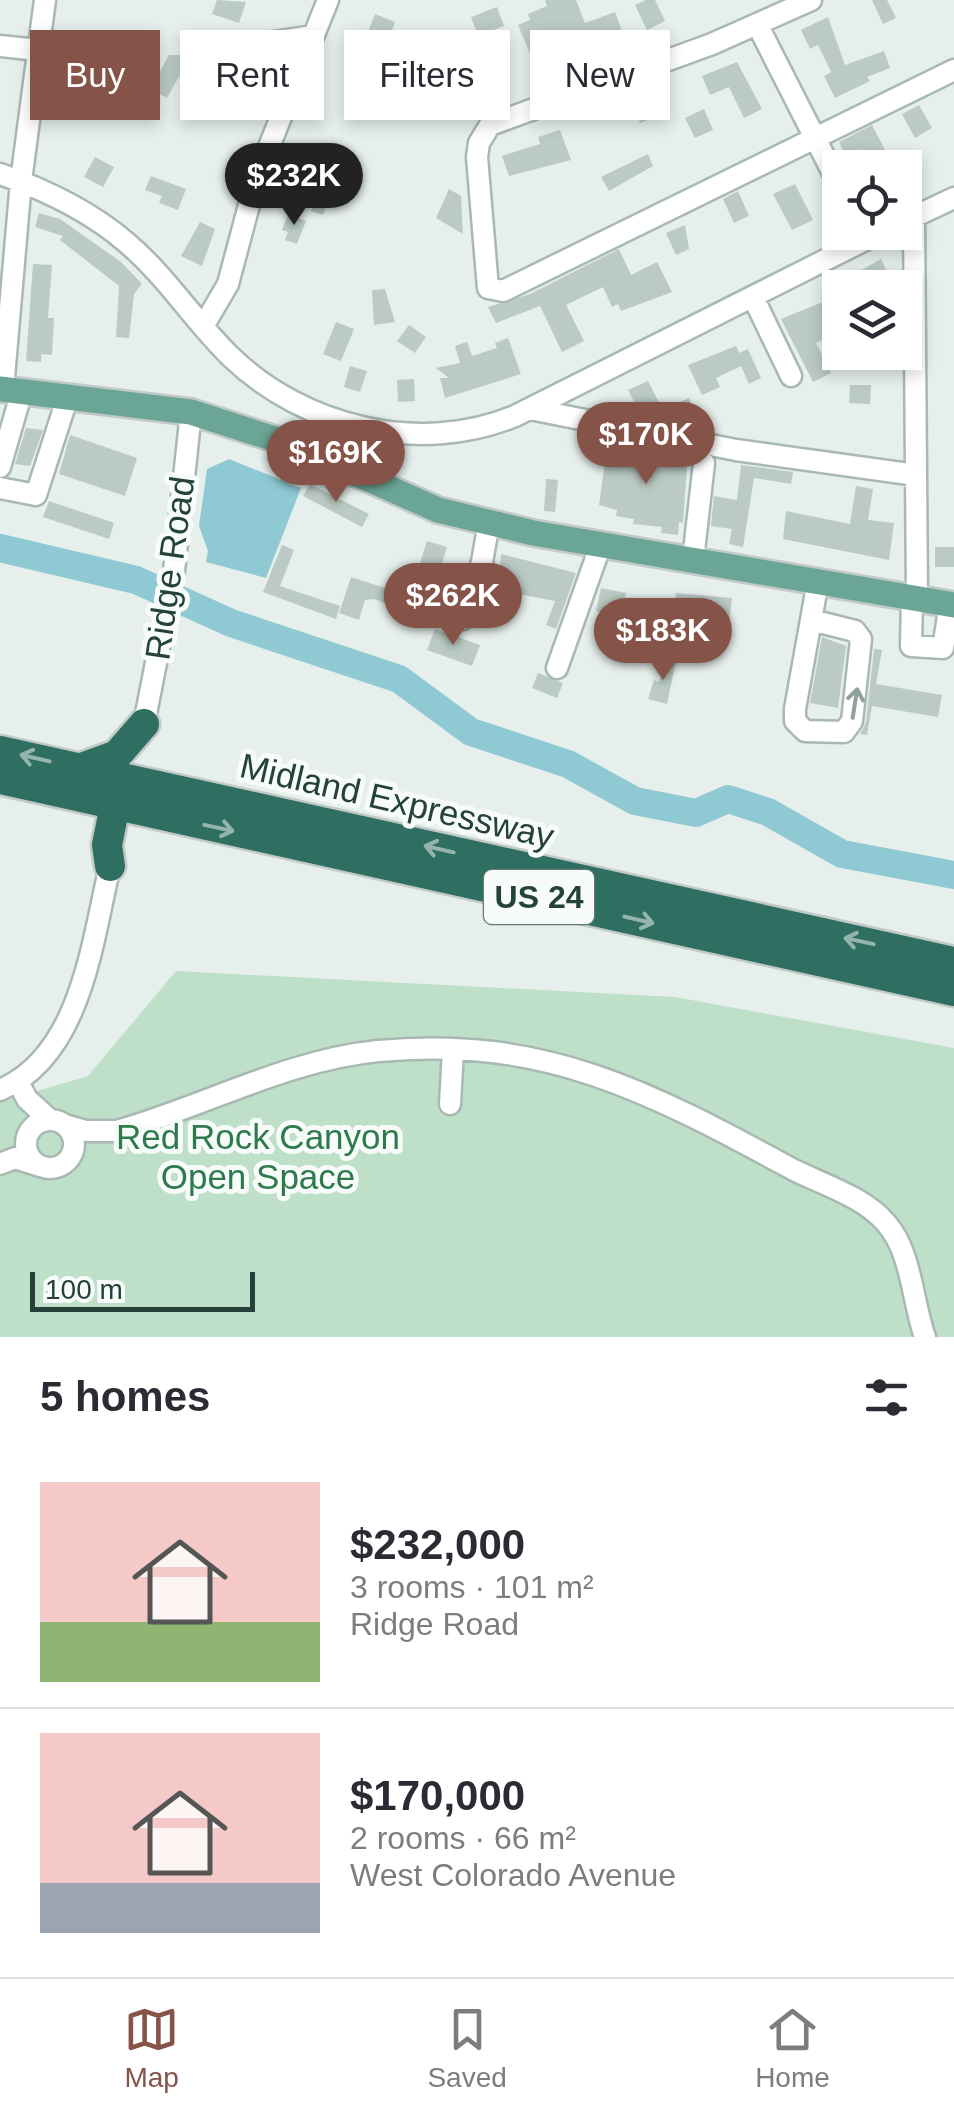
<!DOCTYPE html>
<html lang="en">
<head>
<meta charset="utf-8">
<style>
	:root { --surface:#fff; --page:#f7f7f7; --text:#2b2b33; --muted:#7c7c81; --line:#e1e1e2; --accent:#855347 }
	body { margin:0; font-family:Arial,sans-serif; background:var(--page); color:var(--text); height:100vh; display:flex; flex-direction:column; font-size:38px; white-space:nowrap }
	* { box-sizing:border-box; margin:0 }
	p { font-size:32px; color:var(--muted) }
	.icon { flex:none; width:55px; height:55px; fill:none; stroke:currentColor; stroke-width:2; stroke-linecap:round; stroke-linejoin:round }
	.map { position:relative; height:1337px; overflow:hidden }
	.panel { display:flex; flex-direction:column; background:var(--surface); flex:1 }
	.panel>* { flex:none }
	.banner { position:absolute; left:30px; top:30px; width:895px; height:90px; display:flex; gap:20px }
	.buttons { position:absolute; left:822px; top:150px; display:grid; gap:20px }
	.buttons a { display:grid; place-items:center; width:100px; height:100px; border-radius:0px; background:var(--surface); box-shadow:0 5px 15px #0003; font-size:50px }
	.scale { position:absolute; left:30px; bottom:25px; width:225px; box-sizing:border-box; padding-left:10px; border:5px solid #24423a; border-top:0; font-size:28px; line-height:35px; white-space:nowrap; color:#24423a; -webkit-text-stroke:8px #f7fbf9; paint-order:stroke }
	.price { position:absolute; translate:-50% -85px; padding:0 22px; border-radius:35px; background:var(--accent); color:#fff; font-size:32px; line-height:65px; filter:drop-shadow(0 2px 5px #0008) }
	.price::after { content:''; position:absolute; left:50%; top:60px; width:30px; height:22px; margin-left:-15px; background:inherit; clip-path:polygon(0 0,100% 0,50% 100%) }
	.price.active { background:#222; color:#fff }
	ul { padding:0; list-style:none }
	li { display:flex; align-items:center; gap:30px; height:250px; padding:0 40px }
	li+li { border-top:2px solid var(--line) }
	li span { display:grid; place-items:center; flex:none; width:280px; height:200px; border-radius:0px; color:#555 }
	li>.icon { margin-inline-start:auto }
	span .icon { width:120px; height:120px; fill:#fffc; stroke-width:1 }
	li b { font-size:42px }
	h2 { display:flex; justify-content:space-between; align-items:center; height:120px; padding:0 40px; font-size:42px }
	.chip { padding:0 35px; border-radius:0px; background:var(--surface); box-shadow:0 5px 15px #0003; font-size:35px; line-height:90px }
	.chip.active { background:var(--accent); color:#fff }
	.dock { display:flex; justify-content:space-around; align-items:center; height:140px; border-top:2px solid var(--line); background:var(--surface); font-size:28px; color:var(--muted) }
	.dock a { display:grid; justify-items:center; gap:5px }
	.dock .active { color:var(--accent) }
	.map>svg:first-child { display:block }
</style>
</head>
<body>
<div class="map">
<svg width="954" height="1337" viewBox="0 0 954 1337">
	<rect width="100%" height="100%" fill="#e6efeb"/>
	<path fill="#bfe0c8" d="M 176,971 L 675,997 L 954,1048 L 954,1337 L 0,1337 L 0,1102 L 88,1076 Z"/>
	<path fill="#8ec9d4" d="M 229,459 L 301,488 L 266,578 L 206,562 L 208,551 L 199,526 L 207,469 Z"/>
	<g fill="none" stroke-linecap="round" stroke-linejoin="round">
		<path stroke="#8ec9d4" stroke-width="28" d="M 0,548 L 136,580 L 231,623 L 399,679 L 471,732 L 568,764 L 635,801 L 696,813 L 728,799 L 768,812 L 842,854 L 954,875"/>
	</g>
	<path fill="#bbcac4" d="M 217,0 L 246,2 L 239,23 L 212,14 Z
		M 545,0 L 576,0 L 585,23 L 615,12 L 626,42 L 574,57 L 567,42 L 531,56 L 518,25 L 530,20 L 528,14 L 547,6 Z
		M 646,0 L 655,0 L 665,21 L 647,30 L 635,5 Z
		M 872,0 L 887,0 L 896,18 L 883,24 Z
		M 497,7 L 504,26 L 478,36 L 471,17 Z
		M 375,14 L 395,22 L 390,36 L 397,39 L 387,66 L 359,55 Z
		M 828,17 L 845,65 L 884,51 L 890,68 L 867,77 L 870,81 L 835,98 L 824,76 L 831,72 L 818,45 L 810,49 L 801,30 Z
		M 169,55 L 187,55 L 187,73 L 181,73 L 167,98 L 150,89 Z
		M 737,62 L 762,109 L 744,118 L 729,87 L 710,95 L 702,76 Z
		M 463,81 L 475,112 L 458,119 L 456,113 L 446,117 L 442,106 L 451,102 L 445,88 Z
		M 651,97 L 658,116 L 640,123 L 633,104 Z
		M 919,105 L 932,128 L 915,138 L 902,114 Z
		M 704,109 L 713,130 L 695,138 L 685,118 Z
		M 872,125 L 886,152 L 865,163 L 858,149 L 846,156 L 839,142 Z
		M 560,130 L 571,160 L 509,176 L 502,156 L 540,144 L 538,137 Z
		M 648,154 L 653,166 L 609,191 L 601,177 Z
		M 314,156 L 342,167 L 323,215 L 311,211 L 318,191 L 303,185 Z
		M 95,157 L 114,167 L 103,187 L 84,177 Z
		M 151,176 L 186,189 L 178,210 L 159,203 L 162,196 L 145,190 Z
		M 795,184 L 813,220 L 792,230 L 773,194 Z
		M 449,189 L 461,196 L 463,234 L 436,218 Z
		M 738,191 L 749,216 L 734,223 L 723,199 Z
		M 39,213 L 60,219 L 121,262 L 142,284 L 134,294 L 129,338 L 116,337 L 119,286 L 60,240 L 63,236 L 35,227 Z
		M 288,214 L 306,221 L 297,244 L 285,240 L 288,232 L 282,230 Z
		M 200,222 L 215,229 L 202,266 L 181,256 Z
		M 685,225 L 689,249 L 676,255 L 666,233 Z
		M 619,249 L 631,275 L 657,262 L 672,292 L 621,311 L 618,304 L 612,307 L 603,287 L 566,305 L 584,341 L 562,352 L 540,306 L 496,323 L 488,307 L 530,294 Z
		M 881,259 L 890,278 L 870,288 L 829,288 Z
		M 33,264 L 52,265 L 48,318 L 54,318 L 52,355 L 41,354 L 41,362 L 26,361 Z
		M 385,289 L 395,322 L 374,325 L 372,290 Z
		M 840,295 L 840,331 L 816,343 L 831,373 L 813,382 L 781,319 Z
		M 336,322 L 354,329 L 341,361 L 323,354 Z
		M 409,325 L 426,337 L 415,353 L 397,341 Z
		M 508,338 L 521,374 L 445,398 L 440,378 L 449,378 L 436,368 L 460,363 L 455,346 L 467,342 L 472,356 L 497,348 L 495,343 Z
		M 736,346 L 739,353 L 748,349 L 761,378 L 749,384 L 741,366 L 716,378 L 720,387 L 702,395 L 688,365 Z
		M 350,366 L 367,371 L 360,392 L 344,387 Z
		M 414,379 L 415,401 L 398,402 L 397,380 Z
		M 648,381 L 667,418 L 661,421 L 642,417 L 628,390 Z
		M 850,385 L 871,385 L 870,404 L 849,403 Z
		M 689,398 L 701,426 L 697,428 L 682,425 L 674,405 Z
		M 26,428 L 43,430 L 30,466 L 15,464 Z
		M 70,435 L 137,458 L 125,496 L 59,474 Z
		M 607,448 L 688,454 L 683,523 L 679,522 L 678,535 L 661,533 L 662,527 L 633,524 L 634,519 L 616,516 L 617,510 L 599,505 Z
		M 741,465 L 793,472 L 791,484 L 754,478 L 743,547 L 729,544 L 732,529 L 711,526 L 714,496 L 737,500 Z
		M 546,479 L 558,480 L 555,512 L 544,511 Z
		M 310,484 L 369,514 L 362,527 L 303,496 Z
		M 856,486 L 873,489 L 868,520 L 894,523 L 889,560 L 783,539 L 786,511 L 850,524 Z
		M 49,501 L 114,523 L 109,539 L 43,517 Z
		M 427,541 L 447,547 L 436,584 L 447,588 L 435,621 L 374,599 L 365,600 L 359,620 L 339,613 L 351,577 L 388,589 L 396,569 L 416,576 Z
		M 282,545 L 294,550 L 280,586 L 340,606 L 336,619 L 263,592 Z
		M 935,547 L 954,547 L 954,567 L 935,567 Z
		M 501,554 L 576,573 L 556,629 L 546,625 L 555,601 L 513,593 L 511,602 L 498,600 Z
		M 601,588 L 626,593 L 621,616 L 596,611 Z
		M 676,593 L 732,598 L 728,630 L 681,628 L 683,617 L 673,615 Z
		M 435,629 L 480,645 L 472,666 L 427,650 Z
		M 822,637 L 846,646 L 838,708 L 810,703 Z
		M 874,649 L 882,650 L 876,684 L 942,695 L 938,717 L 872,706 L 867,735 L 860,734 L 866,722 Z
		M 665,658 L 676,661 L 667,704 L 648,699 L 654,680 L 659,682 Z
		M 538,673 L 563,683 L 557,698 L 532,688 Z"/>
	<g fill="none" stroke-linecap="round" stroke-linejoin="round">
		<g stroke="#a8b8b2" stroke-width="25">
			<path id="minor" d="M 811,0 L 712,44 L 490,125 L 479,143 L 477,157 L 488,288 L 503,291 L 954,70
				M 758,26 L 840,187
				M 0,46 L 38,50
				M 227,49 L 313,36
				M 0,174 C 46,190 90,211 127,243 C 167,277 194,321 231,357 C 305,428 420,455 515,416 L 881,232
				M 914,217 L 917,598
				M 905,221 L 954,198
				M 753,297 L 791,376
				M 204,325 L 228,284 L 256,179 L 328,0
				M 3,389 L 21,181 L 45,0
				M 530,409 L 736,450 L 916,475
				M 0,467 L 22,391
				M 0,488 L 36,495 L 68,396
				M 693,560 L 704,463
				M 912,597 L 911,646 L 943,648 L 950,604
				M 463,619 L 482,562 L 489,522
				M 811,620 L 855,631 L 861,639 L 852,721 L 844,732 L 805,731 L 795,721 L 795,709 L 818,581
				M 557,668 L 601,544
				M 144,724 L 174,571 L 191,412
				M 18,1082 L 27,1099 L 50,1120
				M 0,1090 C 81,1056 92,942 110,866
				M 450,1104 L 453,1050
				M26 1144a24 24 0 1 1 48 0a24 24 0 1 1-48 0Z
				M 65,1125 L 86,1131 L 117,1131 C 205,1106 287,1060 378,1051 C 546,1035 653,1094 794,1170 C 824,1185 864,1197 886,1223 C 912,1252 912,1301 925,1337
				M 0,1164 L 15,1158 L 40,1166"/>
		</g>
		<g stroke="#c2cac8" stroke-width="30">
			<path id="major" d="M 0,389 L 191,412 L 287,443 L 438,510 L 533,533 L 954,605"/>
		</g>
		<g stroke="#c2cac8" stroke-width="35">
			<path id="highway" d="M 0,751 L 954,962
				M 84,767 L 117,755 L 144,724
				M 0,779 L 954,991
				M 110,866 L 107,845 L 115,805 L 132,796"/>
		</g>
		<use href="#minor" stroke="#fff" stroke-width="20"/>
		<use href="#major" stroke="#6aa596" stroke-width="25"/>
		<use href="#highway" stroke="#2f6f62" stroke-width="30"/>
	</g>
	<defs><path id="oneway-shaft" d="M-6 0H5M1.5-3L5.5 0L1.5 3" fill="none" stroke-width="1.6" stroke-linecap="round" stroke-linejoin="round" transform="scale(2.5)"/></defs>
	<use stroke="#92a09c" href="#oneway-shaft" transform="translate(855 703) rotate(-81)"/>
	<g stroke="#93b5ae">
		<use href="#oneway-shaft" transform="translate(35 758) rotate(-167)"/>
		<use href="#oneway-shaft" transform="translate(219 828) rotate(12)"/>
		<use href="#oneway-shaft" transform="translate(439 849) rotate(-167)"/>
		<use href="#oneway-shaft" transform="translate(639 920) rotate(13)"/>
		<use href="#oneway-shaft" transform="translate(859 941) rotate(-168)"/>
	</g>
	<g text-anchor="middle" stroke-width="10" stroke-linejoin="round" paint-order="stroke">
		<rect fill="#f7fbf9" stroke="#637a73" stroke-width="2.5" x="484" y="870" width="110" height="54" rx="8"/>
		<g font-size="32" font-weight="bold" fill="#24423a">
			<text x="539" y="908">US 24</text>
		</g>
		<g font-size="35" fill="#24423a" stroke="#f7fbf9">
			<text transform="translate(170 568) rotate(-82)" y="12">Ridge Road</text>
			<text transform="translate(397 801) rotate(13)" y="12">Midland Expressway</text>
		</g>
		<g font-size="35" fill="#2d7a4b" stroke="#f7fbf9">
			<text x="258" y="1149">Red Rock Canyon<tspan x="258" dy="40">Open Space</tspan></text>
		</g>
	</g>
</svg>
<div class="buttons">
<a><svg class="icon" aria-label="locate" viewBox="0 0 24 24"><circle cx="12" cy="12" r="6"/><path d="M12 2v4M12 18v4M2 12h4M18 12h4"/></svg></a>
<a><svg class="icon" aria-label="layers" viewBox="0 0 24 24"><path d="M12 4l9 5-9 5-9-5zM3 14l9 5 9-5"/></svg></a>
</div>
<div class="scale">100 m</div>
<b class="price active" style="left:294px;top:228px">$232K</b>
<b class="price" style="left:646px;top:487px">$170K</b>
<b class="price" style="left:336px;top:505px">$169K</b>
<b class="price" style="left:453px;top:648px">$262K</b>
<b class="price" style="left:663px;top:683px">$183K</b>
<div class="banner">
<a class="chip active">Buy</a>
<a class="chip">Rent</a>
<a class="chip">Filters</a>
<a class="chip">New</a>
</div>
</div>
<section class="panel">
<h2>5 homes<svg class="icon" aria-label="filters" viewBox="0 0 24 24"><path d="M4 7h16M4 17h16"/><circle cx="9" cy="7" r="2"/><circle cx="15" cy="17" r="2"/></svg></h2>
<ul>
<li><span style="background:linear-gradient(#f6c9c9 70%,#8fb573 0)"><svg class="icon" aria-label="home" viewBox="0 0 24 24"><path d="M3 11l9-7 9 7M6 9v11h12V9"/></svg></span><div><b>$232,000</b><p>3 rooms · 101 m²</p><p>Ridge Road</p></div></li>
<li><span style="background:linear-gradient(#f6c9c9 75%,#9aa5b1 0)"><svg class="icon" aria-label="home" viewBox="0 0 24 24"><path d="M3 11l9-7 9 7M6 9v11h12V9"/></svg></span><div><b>$170,000</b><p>2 rooms · 66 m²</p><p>West Colorado Avenue</p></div></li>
</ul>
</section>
<nav class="dock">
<a class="active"><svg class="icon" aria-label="map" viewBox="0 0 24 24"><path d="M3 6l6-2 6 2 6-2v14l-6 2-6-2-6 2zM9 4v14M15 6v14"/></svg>Map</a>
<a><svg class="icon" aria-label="saved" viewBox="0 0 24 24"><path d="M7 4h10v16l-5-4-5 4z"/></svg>Saved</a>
<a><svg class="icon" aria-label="home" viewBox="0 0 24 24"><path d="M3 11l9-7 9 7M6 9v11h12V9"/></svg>Home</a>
</nav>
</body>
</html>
